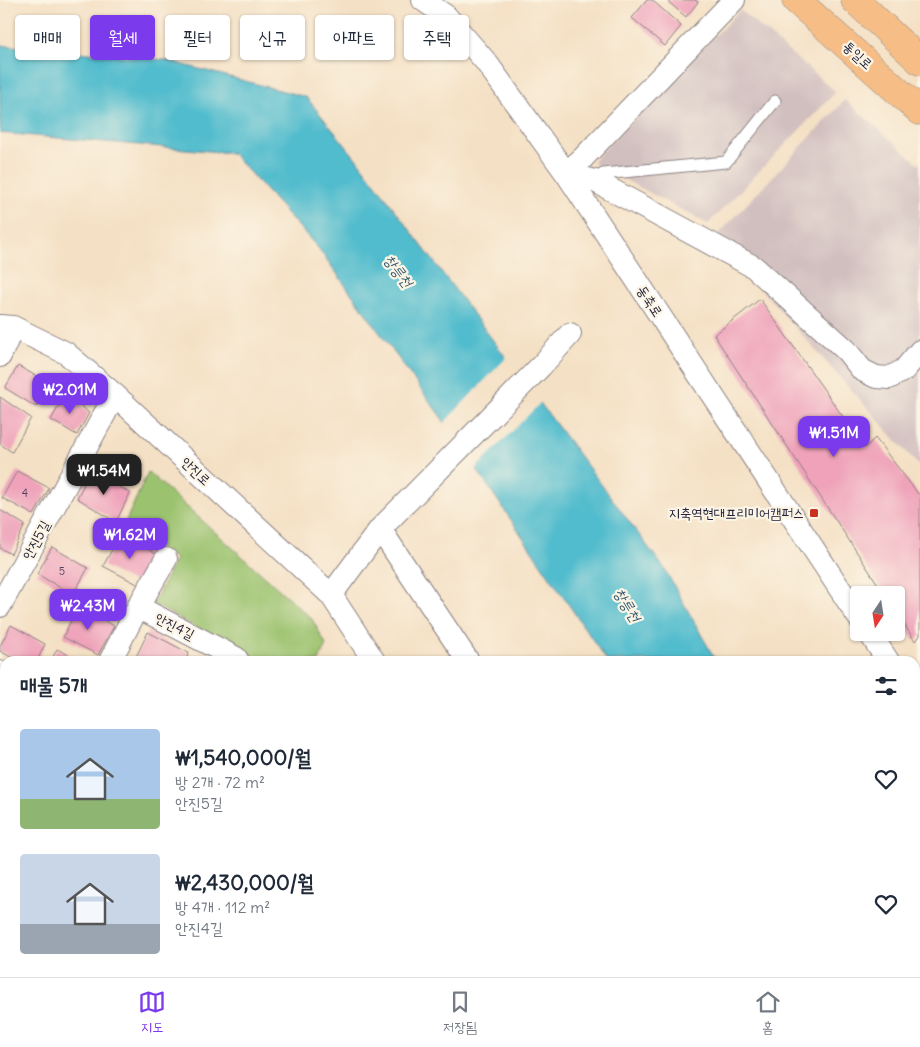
<!DOCTYPE html>
<html lang="ko">
<head>
<meta charset="utf-8">
<style>
	:root { --surface:#fff; --page:#f2f2f3; --text:#1f2937; --muted:#747a83; --line:#e0e1e3; --accent:#7c3aed }
	body { margin:0; font-family:Delius,"Poor Story",sans-serif; background:var(--page); color:var(--text); height:100vh; display:flex; flex-direction:column; font-size:19px; white-space:nowrap }
	* { box-sizing:border-box; margin:0 }
	p { font-size:16px; color:var(--muted) }
	.icon { flex:none; width:28px; height:28px; fill:none; stroke:currentColor; stroke-width:2; stroke-linecap:round; stroke-linejoin:round }
	.map { position:relative; flex:1; overflow:hidden }
	.sheet { position:absolute; left:0px; top:656px; width:920px; height:321px; display:flex; flex-direction:column; background:var(--surface); border-radius:15px 15px 0 0; box-shadow:0 1px 4px #0004 }
	.sheet>* { flex:none }
	.top-card { position:absolute; left:15px; top:15px; width:500px; height:45px; display:flex; gap:10px }
	.needle { width:32px; rotate:192deg }
	.buttons { position:absolute; left:850px; top:586px; display:grid; gap:10px }
	.buttons a { display:grid; place-items:center; width:55px; height:55px; border-radius:5px; background:var(--surface); box-shadow:0 1px 4px #0004; font-size:25px }
	.price { position:absolute; translate:-50% -42px; padding:0 11px; border-radius:10px; background:var(--accent); color:#fff; font-size:16px; line-height:32px; filter:drop-shadow(0 1px 2px #0008) }
	.price::after { content:''; position:absolute; left:50%; top:30px; width:15px; height:11px; margin-left:-8px; background:inherit; clip-path:polygon(0 0,100% 0,50% 100%) }
	.price.selected { background:#222; color:#fff }
	ul { padding:0; list-style:none }
	li { display:flex; align-items:center; gap:15px; height:125px; padding:0 20px }
	li span { display:grid; place-items:center; flex:none; width:140px; height:100px; border-radius:5px; color:#555 }
	li>.icon { margin-inline-start:auto }
	span .icon { width:60px; height:60px; fill:#fffc; stroke-width:1 }
	li b { font-size:21px }
	h2 { display:flex; justify-content:space-between; align-items:center; height:60px; padding:0 20px; font-size:21px }
	.chip { padding:0 18px; border-radius:5px; background:var(--surface); box-shadow:0 1px 4px #0004; font-size:18px; line-height:45px }
	.chip.selected { background:var(--accent); color:#fff }
	.tab-bar { display:flex; justify-content:space-around; align-items:center; height:70px; border-top:1px solid var(--line); background:var(--surface); font-size:14px; color:var(--muted) }
	.tab-bar a { display:grid; justify-items:center; gap:2px }
	.tab-bar .selected { color:var(--accent) }
	.map>svg:first-child { display:block }
</style>
</head>
<body>
<div class="map">
<svg width="920" height="977" viewBox="0 0 920 977">
	<rect width="100%" height="100%" fill="#fcf5e5"/>
	<filter id="ink" filterUnits="userSpaceOnUse"><feTurbulence type="fractalNoise" baseFrequency=".02" numOctaves="2"/><feDisplacementMap in="SourceGraphic" scale="10" xChannelSelector="R" yChannelSelector="G"/><feConvolveMatrix kernelMatrix="1 2 1 2 8 2 1 2 1" color-interpolation-filters="sRGB"/></filter>
	<filter id="wash" filterUnits="userSpaceOnUse"><feTurbulence type="fractalNoise" baseFrequency=".0096" numOctaves="4" result="noise"/><feDisplacementMap in="SourceGraphic" scale="20" xChannelSelector="R" yChannelSelector="G"/><feGaussianBlur stdDeviation="1.12" result="paint"/><feColorMatrix in="noise" values="0 0 0 0 0 0 0 0 0 0 0 0 0 0 0 0 0 1.4 0 .05"/><feComposite in="paint" operator="in"/></filter>
	<g filter="url(#wash)">
		<rect width="100%" height="100%" fill="#f4e0c4"/>
		<path fill="#d1bfbf" d="M 740,10 L 836,92 L 708,224 L 592,162 Z
			M 845,100 L 920,165 L 920,467 L 715,238 Z"/>
		<path fill="#9bc26e" stroke="#5e7254" d="M 148,472 L 312,619 L 326,645 L 319,661 L 258,661 L 153,604 L 176,559 L 125,523 Z"/>
		<path fill="#51bccd" stroke="#3a6f84" d="M 0,45 L 165,60 L 306,97 L 359,162 L 664,568 L 716,661 L 607,661 L 441,417 L 319,249 L 232,153 L 0,133 Z
			M 889,972 L 892,977 L 801,977 L 798,973 Z"/>
		<path fill="#f4e0c4" d="M 508,356 L 542,401 L 474,470 L 443,424 Z"/>
		<g id="blocks">
			<path fill="#efa2ba" d="M 647,0 L 652,0 L 681,26 L 665,46 L 632,18 Z
				M 666,0 L 695,0 L 698,2 L 686,17 Z
				M 760,299 L 865,448 L 875,438 L 920,496 L 920,636 L 915,641 L 896,612 L 896,595 L 885,595 L 714,335 Z
				M 18,366 L 49,383 L 36,407 L 5,388 Z
				M 66,393 L 89,413 L 77,435 L 51,420 Z
				M 0,397 L 31,418 L 12,452 L 0,444 Z
				M 91,470 L 130,493 L 116,522 L 77,498 Z
				M 17,471 L 49,488 L 34,515 L 2,498 Z
				M 0,510 L 25,525 L 11,554 L 0,548 Z
				M 122,532 L 157,555 L 141,586 L 103,566 Z
				M 52,547 L 88,568 L 73,595 L 37,574 Z
				M 78,606 L 114,626 L 98,655 L 63,637 Z
				M 11,625 L 45,644 L 37,661 L 18,661 L 0,651 L 0,646 Z
				M 148,632 L 189,653 L 185,661 L 134,661 Z
				M 57,649 L 81,661 L 51,661 Z
				M 0,684 L 5,686 L 5,725 L 0,722 Z
				M 0,776 L 5,779 L 5,813 L 0,810 Z
				M 0,902 L 5,904 L 5,932 L 0,930 Z
				M 113,972 L 158,972 L 157,977 L 123,977 Z
				M 242,972 L 283,972 L 281,977 L 240,977 Z
				M 325,972 L 366,972 L 364,977 L 323,977 Z
				M 497,972 L 531,972 L 529,977 L 495,977 Z
				M 540,972 L 552,972 L 558,977 L 537,977 Z"/>
		</g>
	</g>
	<g filter="url(#ink)">
		<use href="#blocks" fill-opacity="0" stroke="#8b8180" stroke-width="1"/>
		<g fill="none" stroke-linecap="round" stroke-linejoin="round">
			<g stroke="#8b8180" stroke-width="13">
				<path id="lane" d="M 595,181 L 603,174 L 726,162 L 775,101"/>
			</g>
			<g stroke="#8b8180" stroke-width="24">
				<path id="street" d="M 423,0 L 446,16 L 486,62 L 566,173 L 859,618
					M 566,173 L 595,181 L 754,267 L 846,350 L 862,370 L 876,377 L 889,378 L 904,370 L 920,351
					M 566,173 L 582,159 L 734,0
					M 0,326 L 13,327 L 66,353 L 115,395 L 331,595 L 374,661
					M 0,356 L 13,327
					M 380,529 L 468,661
					M 331,595 L 380,529 L 541,366 L 570,334
					M 0,606 L 115,395
					M 138,607 L 166,559
					M 869,632 L 888,661
					M 110,661 L 138,607 L 236,658 L 238,661
					M 0,672 L 5,675
					M 915,703 L 920,711
					M 0,865 L 5,855
					M 0,950 L 5,953
					M 44,972 L 53,977
					M 569,972 L 572,977
					M 670,972 L 673,977
					M 90,977 L 92,972
					M 190,977 L 193,972
					M 298,977 L 300,972
					M 427,977 L 429,972"/>
			</g>
			<g stroke="#8b8180" stroke-width="29">
				<path id="primary" d="M 796,0 L 920,111
					M 855,0 L 920,61"/>
			</g>
			<use href="#lane" stroke="#fff" stroke-width="11"/>
			<use href="#street" stroke="#fff" stroke-width="22"/>
			<use href="#primary" stroke="#f6be86" stroke-width="28"/>
		</g>
	</g>
	<rect fill="#c8321e" stroke="#fcf5e5" stroke-width="2" x="809" y="508" width="10" height="10" rx="2.5"/>
	<g text-anchor="middle" stroke-width="4.5" stroke-linejoin="round" paint-order="stroke">
		<g font-size="11" fill="#55425b">
			<text x="25" y="497">4</text>
			<text x="62" y="575">5</text>
		</g>
		<g font-size="14" fill="#22223b" stroke="#fcf5e5">
			<text transform="translate(858 55) rotate(42)" y="5">통일로</text>
			<text transform="translate(650 301) rotate(57)" y="5">동축로</text>
			<text transform="translate(196 471) rotate(43)" y="5">안진로</text>
			<text transform="translate(36 540) rotate(-62)" y="5">안진5길</text>
			<text transform="translate(175 626) rotate(27)" y="5">안진4길</text>
		</g>
		<g font-size="14" fill="#22223b" stroke="#fcf5e5" text-anchor="end">
			<text x="804" y="518">지축역현대프리미어캠퍼스</text>
		</g>
		<g font-size="15" font-style="italic" fill="#32586e" stroke="#fcf5e5">
			<text transform="translate(398 271) rotate(53)" y="5">창릉천</text>
			<text transform="translate(627 605) rotate(58)" y="5">창릉천</text>
		</g>
	</g>
</svg>
<div class="buttons">
<a><svg class="needle" viewBox="-14 -14 28 28"><path d="M0-13l5 13h-10z" fill="#e53935"/><path d="M0 13l5-13h-10z" fill="#747a83"/></svg></a>
</div>
<b class="price" style="left:70px;top:415px">₩2.01M</b>
<b class="price" style="left:834px;top:458px">₩1.51M</b>
<b class="price selected" style="left:104px;top:496px">₩1.54M</b>
<b class="price" style="left:130px;top:560px">₩1.62M</b>
<b class="price" style="left:88px;top:631px">₩2.43M</b>
<div class="top-card">
<a class="chip">매매</a>
<a class="chip selected">월세</a>
<a class="chip">필터</a>
<a class="chip">신규</a>
<a class="chip">아파트</a>
<a class="chip">주택</a>
</div>
<section class="sheet">
<h2>매물 5개<svg class="icon" aria-label="filters" viewBox="0 0 24 24"><path d="M4 7h16M4 17h16"/><circle cx="9" cy="7" r="2"/><circle cx="15" cy="17" r="2"/></svg></h2>
<ul>
<li><span style="background:linear-gradient(#a9c7e8 70%,#8fb573 0)"><svg class="icon" aria-label="home" viewBox="0 0 24 24"><path d="M3 11l9-7 9 7M6 9v11h12V9"/></svg></span><div><b>₩1,540,000/월</b><p>방 2개 · 72 m²</p><p>안진5길</p></div><svg class="icon" aria-label="heart" viewBox="0 0 24 24"><path d="M12 20l-8-8c-3-5 5-10 8-4 3-6 11-1 8 4z"/></svg></li>
<li><span style="background:linear-gradient(#c9d6e8 70%,#9aa5b1 0)"><svg class="icon" aria-label="home" viewBox="0 0 24 24"><path d="M3 11l9-7 9 7M6 9v11h12V9"/></svg></span><div><b>₩2,430,000/월</b><p>방 4개 · 112 m²</p><p>안진4길</p></div><svg class="icon" aria-label="heart" viewBox="0 0 24 24"><path d="M12 20l-8-8c-3-5 5-10 8-4 3-6 11-1 8 4z"/></svg></li>
</ul>
</section>
</div>
<nav class="tab-bar">
<a class="selected"><svg class="icon" aria-label="map" viewBox="0 0 24 24"><path d="M3 6l6-2 6 2 6-2v14l-6 2-6-2-6 2zM9 4v14M15 6v14"/></svg>지도</a>
<a><svg class="icon" aria-label="saved" viewBox="0 0 24 24"><path d="M7 4h10v16l-5-4-5 4z"/></svg>저장됨</a>
<a><svg class="icon" aria-label="home" viewBox="0 0 24 24"><path d="M3 11l9-7 9 7M6 9v11h12V9"/></svg>홈</a>
</nav>
</body>
</html>
